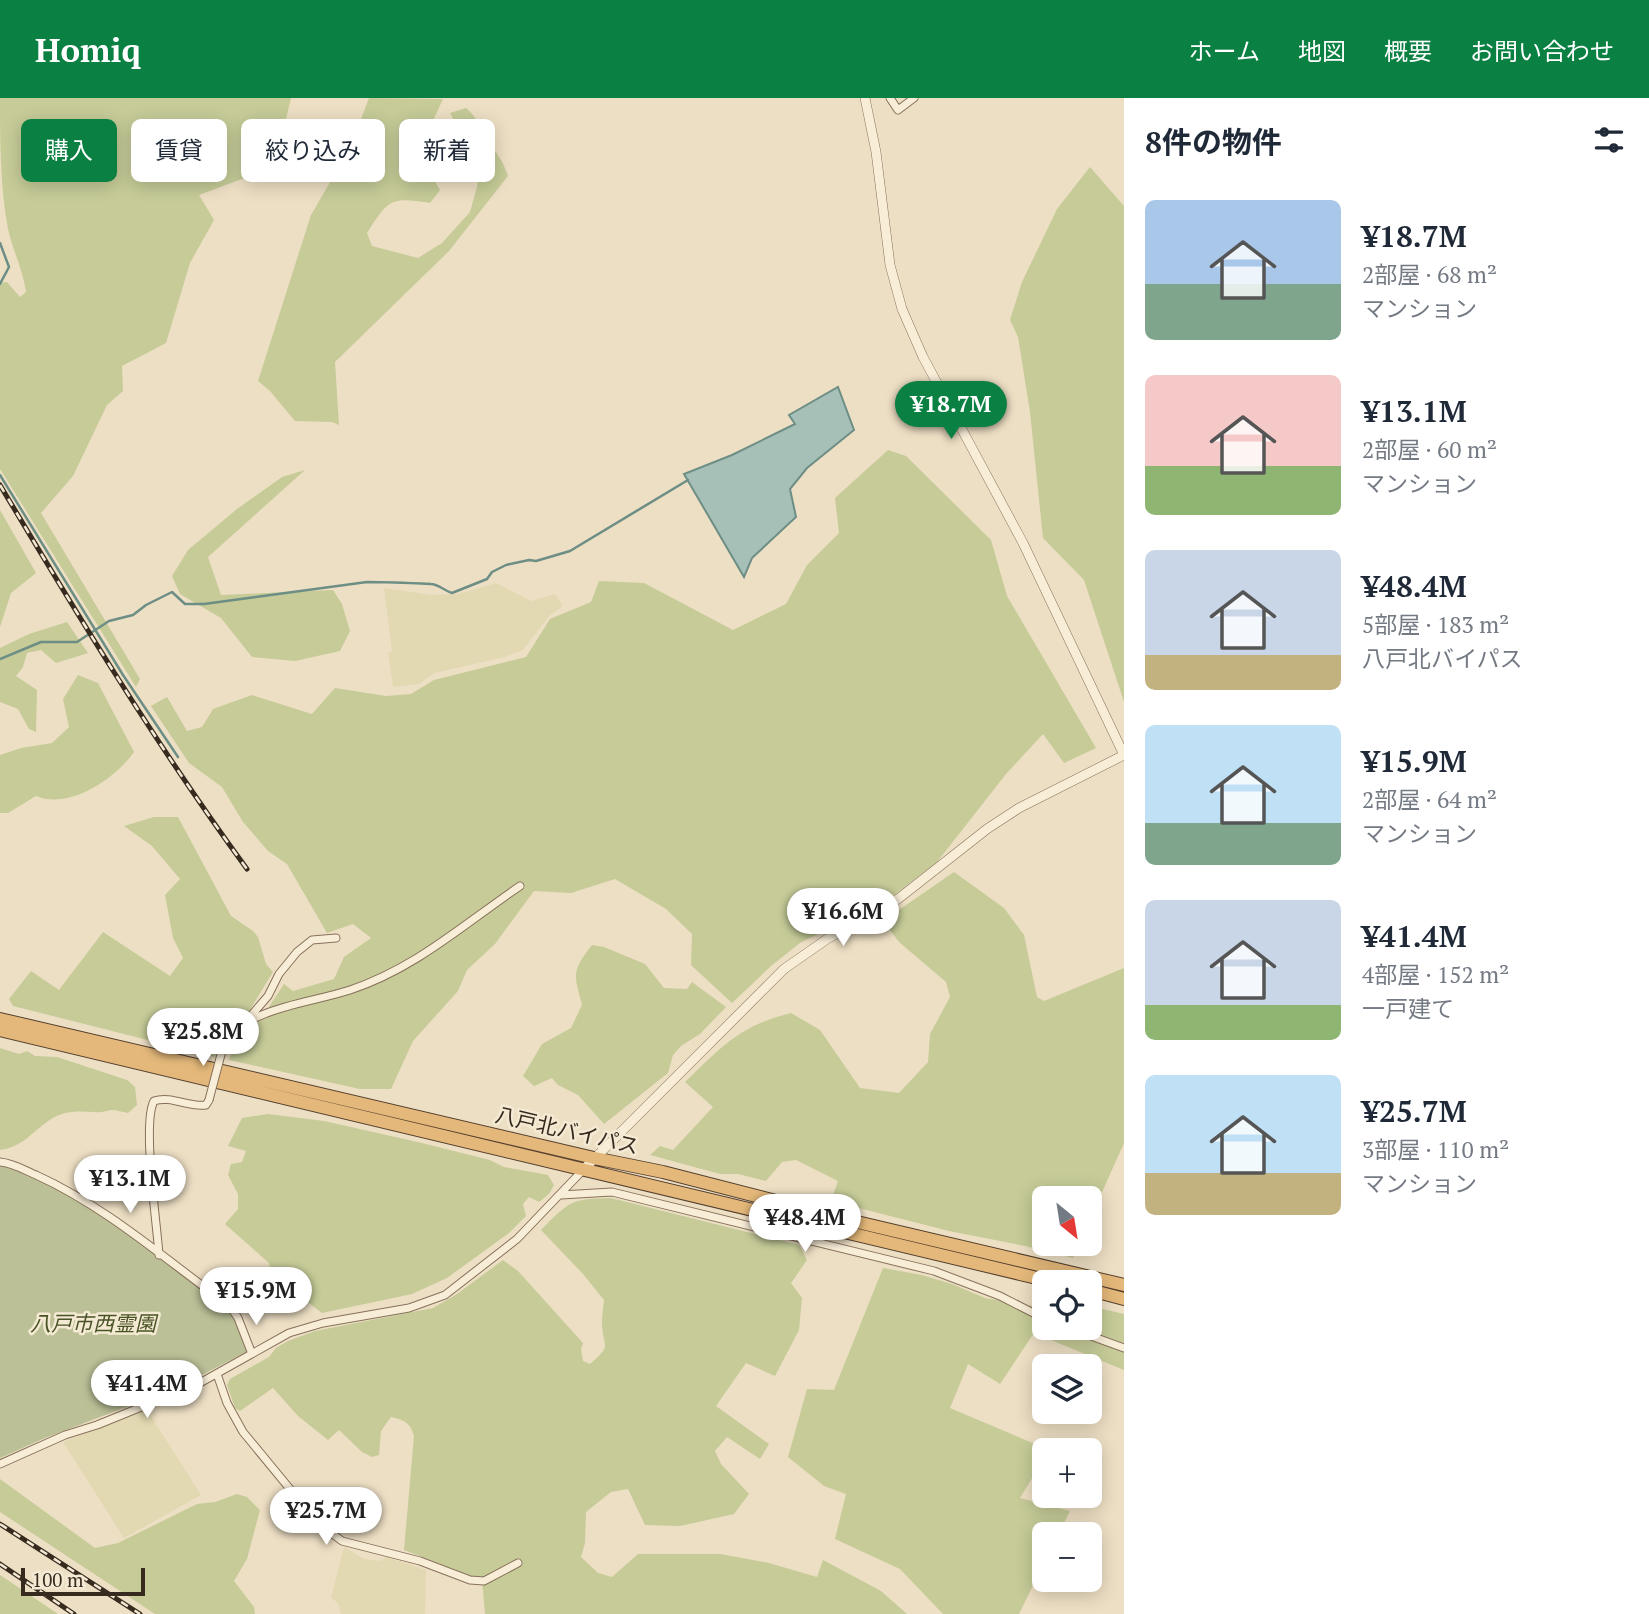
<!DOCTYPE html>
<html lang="ja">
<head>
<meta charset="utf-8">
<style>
	:root { --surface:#fff; --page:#f6f6f7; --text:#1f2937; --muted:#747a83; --accent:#0b8043 }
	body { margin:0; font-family:"PT Serif","Noto Sans JP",serif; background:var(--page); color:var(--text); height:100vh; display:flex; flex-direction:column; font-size:26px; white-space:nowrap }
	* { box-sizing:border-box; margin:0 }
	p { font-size:23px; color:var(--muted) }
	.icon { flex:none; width:38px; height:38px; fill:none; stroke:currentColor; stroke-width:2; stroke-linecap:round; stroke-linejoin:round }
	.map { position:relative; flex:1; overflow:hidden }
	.details { display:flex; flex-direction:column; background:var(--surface); width:525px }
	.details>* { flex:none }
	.guide { position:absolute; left:21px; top:21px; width:665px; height:63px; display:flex; gap:14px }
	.needle { width:46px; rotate:150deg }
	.controls { position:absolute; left:1032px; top:1088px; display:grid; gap:14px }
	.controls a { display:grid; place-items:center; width:70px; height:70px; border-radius:10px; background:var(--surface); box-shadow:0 4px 18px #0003; font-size:35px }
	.scale { position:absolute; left:21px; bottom:18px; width:124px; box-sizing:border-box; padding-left:7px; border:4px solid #372a1f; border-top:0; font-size:19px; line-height:24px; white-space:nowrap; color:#372a1f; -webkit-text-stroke:5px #f4ead4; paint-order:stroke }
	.price { position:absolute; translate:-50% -60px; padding:0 16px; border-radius:24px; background:#fff; color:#222; font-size:23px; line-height:46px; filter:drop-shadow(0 2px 4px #0008) }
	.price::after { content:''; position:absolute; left:50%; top:42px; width:21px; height:16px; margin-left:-10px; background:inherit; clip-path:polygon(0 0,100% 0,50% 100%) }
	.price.current { background:var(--accent); color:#fff }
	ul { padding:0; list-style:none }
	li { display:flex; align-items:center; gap:21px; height:175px; padding:0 21px }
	li span { display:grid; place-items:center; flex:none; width:196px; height:140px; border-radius:10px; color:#555 }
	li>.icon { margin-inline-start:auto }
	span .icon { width:84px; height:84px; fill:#fffc; stroke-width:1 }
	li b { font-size:30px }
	h2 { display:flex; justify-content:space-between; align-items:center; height:84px; padding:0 21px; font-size:30px }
	.chip { padding:0 24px; border-radius:10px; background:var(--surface); box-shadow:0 4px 18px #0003; font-size:24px; line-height:63px }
	.chip.current { background:var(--accent); color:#fff }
	header { display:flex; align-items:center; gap:42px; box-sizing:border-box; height:98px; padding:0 35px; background:var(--accent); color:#fff }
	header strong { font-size:33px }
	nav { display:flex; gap:38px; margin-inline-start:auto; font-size:24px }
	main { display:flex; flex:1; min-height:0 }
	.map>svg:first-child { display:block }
</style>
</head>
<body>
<header>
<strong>Homiq</strong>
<nav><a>ホーム</a><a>地図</a><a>概要</a><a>お問い合わせ</a></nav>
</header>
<main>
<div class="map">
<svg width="1124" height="1516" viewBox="0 0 1124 1516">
	<rect width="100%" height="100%" fill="#eddfc4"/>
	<path fill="#e2d9b2" d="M 496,485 L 531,503 L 555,496 L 563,508 L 549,518 L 523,552 L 505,559 L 434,575 L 419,586 L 393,589 L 388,554 L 392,553 L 384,490 L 432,497 L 458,496 Z
		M 147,1312 L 201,1397 L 124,1440 L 63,1344 Z
		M 344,1449 L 364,1461 L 380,1463 L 386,1459 L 426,1472 L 425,1516 L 341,1516 L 338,1505 L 331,1500 Z"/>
	<path fill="#c6cb98" d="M 0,0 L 291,0 L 285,25 L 250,78 L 199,97 L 214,122 L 190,165 L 166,245 L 122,268 L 123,293 L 107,307 L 73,378 L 41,415 L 140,581 L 136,589 L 0,371 L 0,185 L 7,184 L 20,199 L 26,194 C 23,172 13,153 8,131 C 0,88 0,44 0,0 Z
		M 369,0 L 443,1 L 420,51 L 419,74 L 433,80 L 440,92 L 430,105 C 390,99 389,101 367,135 L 372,148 L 418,160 L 442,145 L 470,114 L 478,85 L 460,70 L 464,57 L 450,45 L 458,30 L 450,15 L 466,10 C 479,21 482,34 492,48 C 500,61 503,63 508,78 L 449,153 L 335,264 L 339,327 L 332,324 L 295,323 L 270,293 L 258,283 L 311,117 L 340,67 L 357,32 Z
		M 1090,69 L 1124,108 L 1124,604 L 1084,482 L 1043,440 L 1030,314 L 1018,239 L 1010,222 L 1022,184 L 1057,111 Z
		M 888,352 L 906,358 L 991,442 L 1007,498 L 1096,650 L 1064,665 L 1043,636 L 1006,676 L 937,764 L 894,797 L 800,845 L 771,868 L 732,905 L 691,867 L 692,836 L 666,811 L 615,781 L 571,795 L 534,793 L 495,846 L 467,872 L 458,893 L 413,943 L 391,991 L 360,991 L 229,962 L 234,948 L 261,921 L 284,886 L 293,893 L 334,881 L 344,859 L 371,840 L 353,826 L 327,835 L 287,766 L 268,753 L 243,724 L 222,689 L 189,665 L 151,608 L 167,599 L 187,633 L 202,629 L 213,611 L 252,597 L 312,616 L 335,590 L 386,598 L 411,596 L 434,582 L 526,559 L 550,521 L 591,504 L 599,483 L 644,485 L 733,532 L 786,506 L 807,467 L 839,435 L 835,400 Z
		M 305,372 L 208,459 L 221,497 L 333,492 L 342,506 L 350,533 L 340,553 L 295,563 L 252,559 L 221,520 L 180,496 L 172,478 L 188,452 L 237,411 L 282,379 Z
		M 0,412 L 36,475 L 11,495 L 0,529 Z
		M 67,524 L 88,555 L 56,565 L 41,552 L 27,555 L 23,569 L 16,578 L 37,592 L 36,634 L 29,631 L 18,611 L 0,604 L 0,550 L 29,536 Z
		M 78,577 L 98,585 L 134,654 C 115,681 69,712 36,698 L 8,715 L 0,715 L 0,657 L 21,650 L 52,645 L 69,629 L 63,601 Z
		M 154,719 L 178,719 L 231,818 L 253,833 L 258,839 L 266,866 L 273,874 L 243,923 L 222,936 L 215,959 L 13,908 L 9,901 L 31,873 L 59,892 L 103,834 L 170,878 L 183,860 L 173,840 L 165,797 L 180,781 L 152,748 L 124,728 Z
		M 954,774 L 1004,810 L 1024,837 L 1037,899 L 1044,903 L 1124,870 L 1124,1045 L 1090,1121 L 1090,1101 L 1045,1101 L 1045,1146 L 1079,1146 L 1073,1160 L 1025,1148 L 949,1133 L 831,1103 L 838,1083 L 796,1062 L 782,1064 L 766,1083 L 738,1076 L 720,1076 L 650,1057 L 660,1048 L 673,1052 L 713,1009 L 685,984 C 723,948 739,928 791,915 L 820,932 L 860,990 L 899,995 L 928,964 L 930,936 L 950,899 L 946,884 L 899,844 L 883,823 Z
		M 592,847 L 604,849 L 645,866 L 664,890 L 687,891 L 692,884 L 726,909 L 700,936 L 681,948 L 673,957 L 668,975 L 604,1026 L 578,997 L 558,987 L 552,980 L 534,988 L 523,978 L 542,946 L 571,930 L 582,907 C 574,876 571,874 592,847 Z
		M 0,950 L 19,956 L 27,953 L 35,958 L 57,959 L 127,982 L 135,989 L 137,1007 L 128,1015 C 122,1014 117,1012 111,1012 C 106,1013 100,1015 95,1014 C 77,1013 62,1012 47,1024 C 30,1036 22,1049 0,1052 Z
		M 268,1016 L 324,1023 L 422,1045 L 490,1062 L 504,1069 L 548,1077 L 554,1087 L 549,1096 L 539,1104 L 529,1099 L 523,1106 L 526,1118 L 509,1135 L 447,1180 L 412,1196 L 322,1215 L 272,1177 L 269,1165 L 225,1126 L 238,1111 L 238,1096 L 228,1077 L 231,1066 L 242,1064 L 246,1053 L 228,1048 L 242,1020 Z
		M 611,1100 L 799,1147 L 807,1162 L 791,1185 L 802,1200 L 799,1232 L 775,1278 L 746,1265 L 716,1308 L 769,1346 L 760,1361 L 727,1339 L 715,1353 L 721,1366 L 749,1396 L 734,1416 L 680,1428 L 645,1427 L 628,1391 L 611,1394 L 586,1414 L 585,1445 L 581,1459 L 598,1475 L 612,1479 L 638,1456 L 720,1456 L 769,1465 L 817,1479 L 823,1462 L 881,1493 L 907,1516 L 485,1516 L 482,1482 L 404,1452 L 414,1338 C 410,1324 404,1322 391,1319 L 381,1333 L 379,1357 L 372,1359 L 362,1354 L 339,1332 L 328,1342 L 298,1318 L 273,1290 L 240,1313 L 235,1310 L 227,1287 L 230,1281 L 269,1259 L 276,1250 L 288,1243 L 315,1233 L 433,1210 L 457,1196 L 503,1162 L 518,1173 L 583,1245 L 581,1251 L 583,1263 L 590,1266 C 613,1246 603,1251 602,1226 C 602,1218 603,1210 604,1202 L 583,1176 L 541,1132 C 570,1103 570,1101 611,1100 Z
		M 883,1170 L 922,1177 L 952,1186 L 985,1200 L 1045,1210 L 1045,1230 L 1090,1230 L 1090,1208 L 1124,1216 L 1124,1272 L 1034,1235 L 1000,1286 L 968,1266 L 950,1310 L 1049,1352 L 1045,1353 L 1045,1359 L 1020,1400 L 1070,1413 L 1058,1437 L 1045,1437 L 1045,1463 L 1019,1516 L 943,1516 L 900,1471 L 835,1441 L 846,1396 L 824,1388 L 788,1359 L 807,1291 L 834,1292 Z
		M 0,1381 L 95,1450 L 118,1445 L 197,1406 L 215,1404 L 237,1396 L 247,1399 L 260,1412 L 247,1461 L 234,1483 L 254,1509 L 255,1516 L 155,1516 L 0,1414 Z
		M 0,1477 L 58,1516 L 0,1516 Z"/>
	<path fill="#bcc097" d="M 0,1067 L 42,1083 L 79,1103 L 108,1121 L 230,1212 L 234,1217 L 248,1253 L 179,1289 L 45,1340 L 0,1360 Z"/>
	<path fill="#a6c0b8" stroke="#6d8e85" stroke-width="2" d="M 838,289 L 854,332 L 807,370 L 790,391 L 796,419 L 752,460 L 744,479 L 684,376 L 732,357 L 795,326 L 789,317 Z"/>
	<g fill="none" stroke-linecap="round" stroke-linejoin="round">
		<path stroke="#6d8e85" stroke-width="2.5" d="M 0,145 L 9,169 L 0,186
			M 0,377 L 123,577 L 178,659
			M 0,561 L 41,544 L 77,544 L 109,523 L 133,517 L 146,507 L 172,494 L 185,506 L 204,506 L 367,484 C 389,484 410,485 431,486 C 438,486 445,493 452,495 L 487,481 L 492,474 L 506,467 L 529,462 L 536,463 L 570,453 L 688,382"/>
		<g stroke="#87715b" stroke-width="9">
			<path id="minor" d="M 890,0 L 898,12 L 914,0
				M 249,920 L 268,898 L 279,876 L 297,854 L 312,842 L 336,840
				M 224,945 C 249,909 311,905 350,892 C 416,870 464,826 520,788
				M 0,1064 C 13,1065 24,1072 36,1077 C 107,1109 167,1163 230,1208 L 238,1220 L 252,1256
				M 561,1097 L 612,1094 L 934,1173 L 1000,1198 L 1045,1221
				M 159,1157 C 157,1126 142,1025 154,1003 C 171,997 189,1010 206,1007 L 209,1002
				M 1069,1230 L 1124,1250
				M 217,1276 L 227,1305 L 243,1334 L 318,1425 L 342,1443 L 420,1463 L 470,1482 L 484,1483 L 518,1465
				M 0,1366 L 65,1337 L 97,1327 L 198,1286 L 289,1235 L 323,1225 L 409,1210 L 445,1197 L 517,1141 L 584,1071"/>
		</g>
		<g stroke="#87715b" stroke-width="10">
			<path id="tertiary" d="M 865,0 L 876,54 L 890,167 L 902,211 L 923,259 L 1023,445 L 1124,657
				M 584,1071 L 784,871 L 827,841 L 898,801 L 987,731 L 1019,710 L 1124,657"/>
		</g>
		<g stroke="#55402f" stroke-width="14">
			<path id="trunk" d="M 0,921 L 594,1060 L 663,1074 L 861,1125 L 1124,1187
				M 0,932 L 1058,1185
				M 1090,1192 L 1124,1201"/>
		</g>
		<use href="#minor" stroke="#f8edd7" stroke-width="7"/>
		<use href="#tertiary" stroke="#f8edd7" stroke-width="9"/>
		<use href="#trunk" stroke="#e4b87a" stroke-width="12"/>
		<g stroke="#372a1f" stroke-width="5">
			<path id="rail" d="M 0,387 C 78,518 157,648 247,771
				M 0,1426 L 140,1516
				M 0,1466 L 74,1516"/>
		</g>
		<use href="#rail" stroke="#f4ead4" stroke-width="2.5" stroke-dasharray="8" stroke-linecap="butt"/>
		<g stroke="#87715b" stroke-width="9" stroke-linecap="butt">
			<path id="minor-bridge" d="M 209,1002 L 224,945"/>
		</g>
		<use href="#minor-bridge" stroke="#f8edd7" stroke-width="7"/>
	</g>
	<g text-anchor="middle" stroke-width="5" stroke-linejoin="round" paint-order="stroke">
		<g font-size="21" fill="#372a1f" stroke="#f4ead4">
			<text transform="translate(567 1033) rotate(13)" y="7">八戸北バイパス</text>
		</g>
		<g font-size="21" font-style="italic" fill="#495326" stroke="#f4ead4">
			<text x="93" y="1233">八戸市西霊園</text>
		</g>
	</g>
</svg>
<div class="controls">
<a><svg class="needle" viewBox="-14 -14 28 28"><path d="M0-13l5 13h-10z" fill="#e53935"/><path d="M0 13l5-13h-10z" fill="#747a83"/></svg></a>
<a><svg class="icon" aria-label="locate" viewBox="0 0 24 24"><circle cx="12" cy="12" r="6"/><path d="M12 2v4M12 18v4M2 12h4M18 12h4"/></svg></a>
<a><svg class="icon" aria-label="layers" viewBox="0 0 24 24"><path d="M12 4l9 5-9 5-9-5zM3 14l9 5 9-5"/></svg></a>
<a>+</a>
<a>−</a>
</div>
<div class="scale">100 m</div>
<b class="price current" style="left:951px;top:343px">¥18.7M</b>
<b class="price" style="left:843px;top:850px">¥16.6M</b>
<b class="price" style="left:203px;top:970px">¥25.8M</b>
<b class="price" style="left:130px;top:1117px">¥13.1M</b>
<b class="price" style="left:805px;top:1156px">¥48.4M</b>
<b class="price" style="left:256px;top:1229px">¥15.9M</b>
<b class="price" style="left:147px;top:1322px">¥41.4M</b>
<b class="price" style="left:326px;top:1449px">¥25.7M</b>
<div class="guide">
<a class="chip current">購入</a>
<a class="chip">賃貸</a>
<a class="chip">絞り込み</a>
<a class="chip">新着</a>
</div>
</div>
<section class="details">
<h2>8件の物件<svg class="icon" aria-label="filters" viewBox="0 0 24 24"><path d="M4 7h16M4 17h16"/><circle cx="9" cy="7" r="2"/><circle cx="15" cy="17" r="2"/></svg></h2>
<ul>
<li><span style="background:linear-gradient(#a9c7e8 60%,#7fa58c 0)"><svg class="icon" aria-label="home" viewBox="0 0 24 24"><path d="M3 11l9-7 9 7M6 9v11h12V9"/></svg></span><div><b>¥18.7M</b><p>2部屋 · 68 m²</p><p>マンション</p></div></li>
<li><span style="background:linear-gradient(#f6c9c9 65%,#8fb573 0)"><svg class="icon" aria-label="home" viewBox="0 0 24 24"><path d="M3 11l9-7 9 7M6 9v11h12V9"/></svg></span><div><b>¥13.1M</b><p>2部屋 · 60 m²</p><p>マンション</p></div></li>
<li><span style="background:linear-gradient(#c9d6e8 75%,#c2b280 0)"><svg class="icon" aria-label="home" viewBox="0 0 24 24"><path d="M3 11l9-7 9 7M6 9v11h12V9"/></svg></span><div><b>¥48.4M</b><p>5部屋 · 183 m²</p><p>八戸北バイパス</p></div></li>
<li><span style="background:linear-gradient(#bfe0f5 70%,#7fa58c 0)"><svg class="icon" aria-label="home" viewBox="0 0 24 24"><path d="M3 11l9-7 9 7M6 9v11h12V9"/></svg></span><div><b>¥15.9M</b><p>2部屋 · 64 m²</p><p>マンション</p></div></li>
<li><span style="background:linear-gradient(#c9d6e8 75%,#8fb573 0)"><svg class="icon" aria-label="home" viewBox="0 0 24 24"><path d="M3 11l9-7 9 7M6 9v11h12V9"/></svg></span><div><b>¥41.4M</b><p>4部屋 · 152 m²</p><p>一戸建て</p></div></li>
<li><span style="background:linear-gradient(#bfe0f5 70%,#c2b280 0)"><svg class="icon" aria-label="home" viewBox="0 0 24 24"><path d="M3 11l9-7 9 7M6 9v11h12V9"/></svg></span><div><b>¥25.7M</b><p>3部屋 · 110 m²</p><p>マンション</p></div></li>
</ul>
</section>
</main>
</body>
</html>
